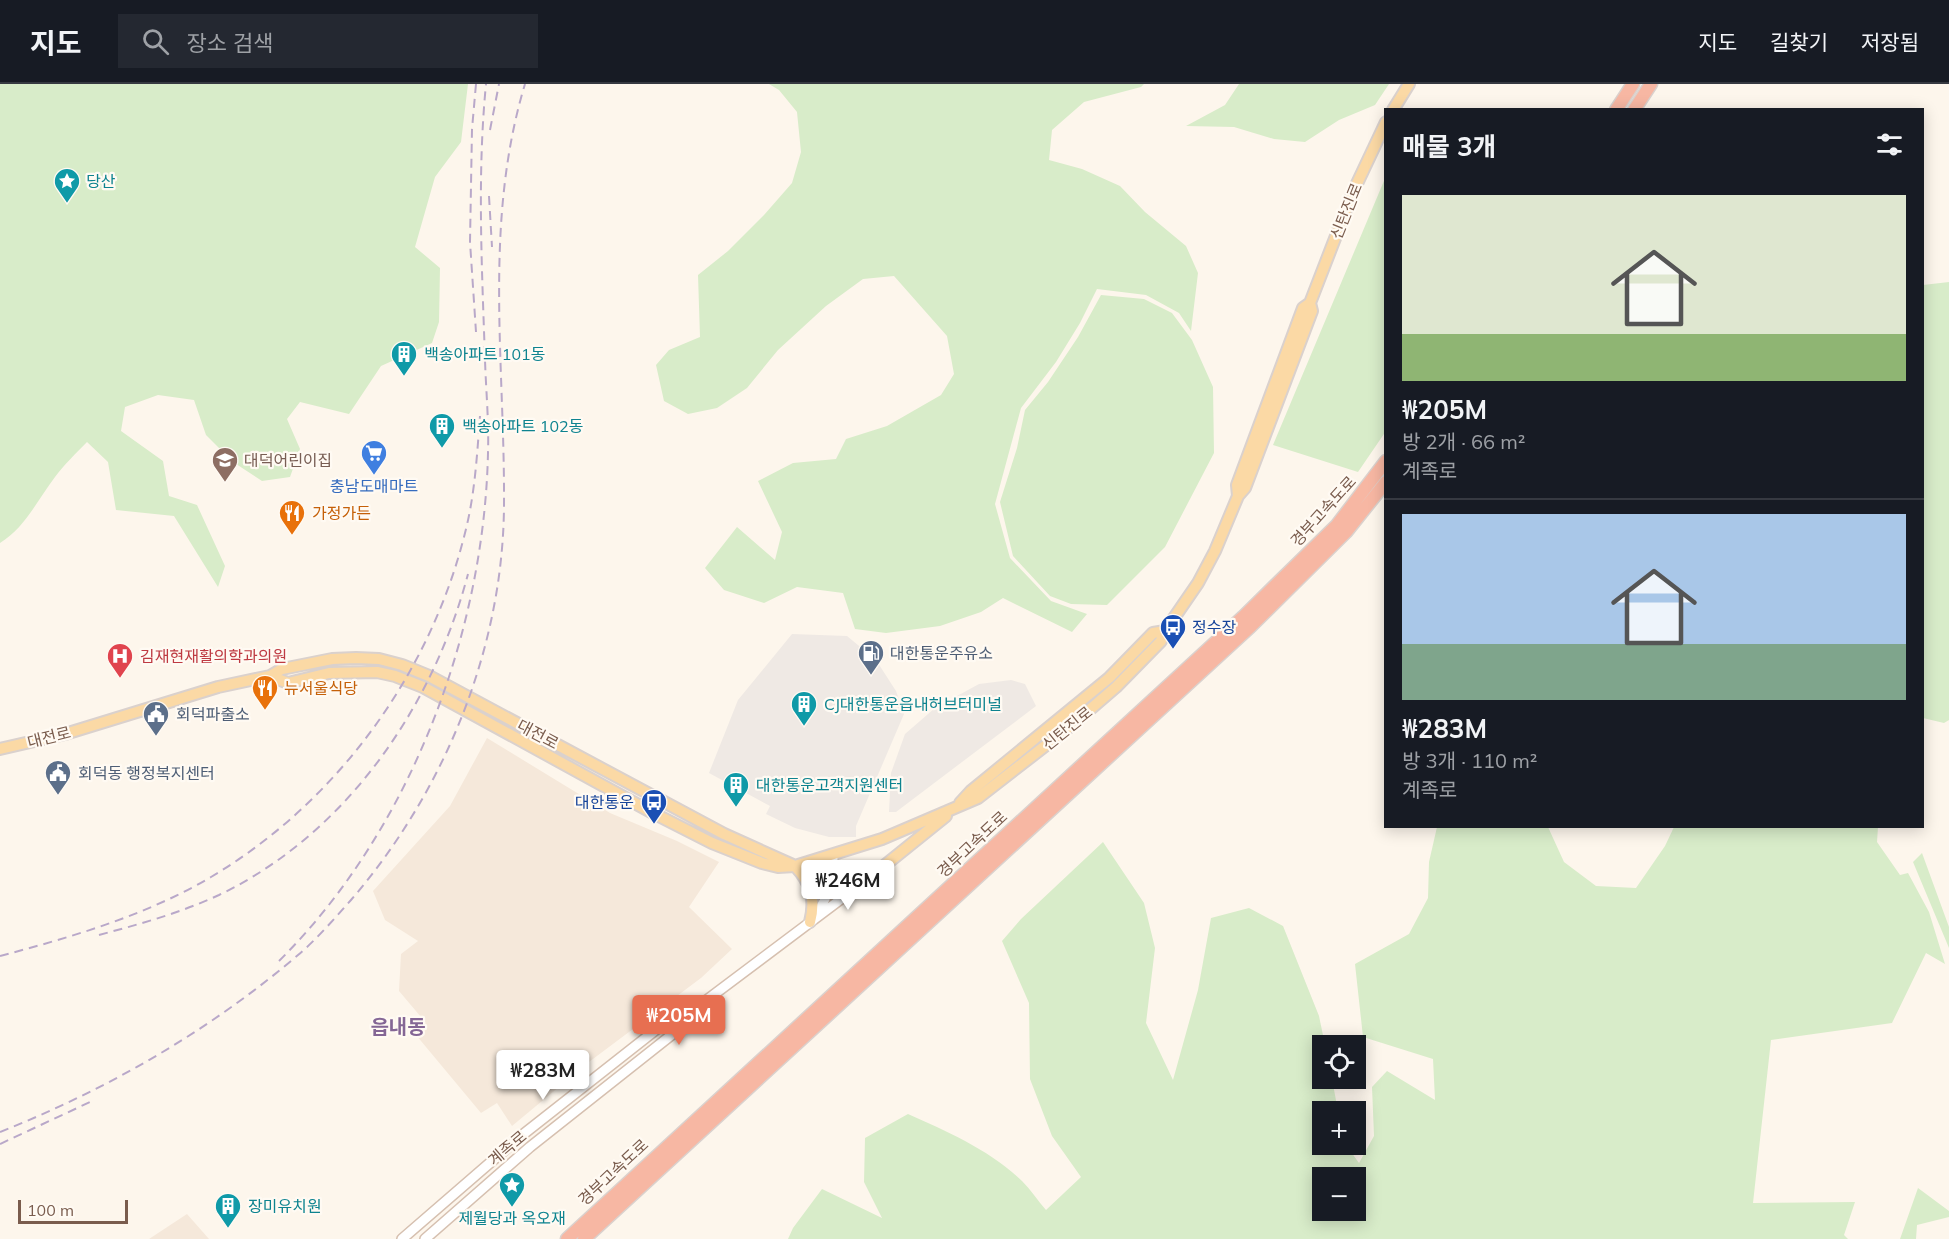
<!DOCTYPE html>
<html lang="ko">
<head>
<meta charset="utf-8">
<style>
	:root { --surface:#171b24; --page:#242831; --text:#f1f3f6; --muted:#9ea1a6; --line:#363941; --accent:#e76f51 }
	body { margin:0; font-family:Mulish,"Noto Sans KR",sans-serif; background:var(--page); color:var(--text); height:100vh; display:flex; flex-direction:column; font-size:22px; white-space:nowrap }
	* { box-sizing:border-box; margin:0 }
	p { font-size:20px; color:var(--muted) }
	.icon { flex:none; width:33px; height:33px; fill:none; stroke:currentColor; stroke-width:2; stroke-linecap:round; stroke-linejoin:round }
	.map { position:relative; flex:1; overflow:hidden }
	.side { position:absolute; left:1384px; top:24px; width:540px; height:720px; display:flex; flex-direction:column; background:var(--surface); border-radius:0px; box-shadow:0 3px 15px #0003 }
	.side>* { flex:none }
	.tools { position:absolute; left:1312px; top:951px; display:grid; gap:12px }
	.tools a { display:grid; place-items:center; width:54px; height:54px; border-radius:0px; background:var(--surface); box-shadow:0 3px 15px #0003; font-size:30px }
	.scale { position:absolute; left:18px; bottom:15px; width:110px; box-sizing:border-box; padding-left:6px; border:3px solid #7a5c4d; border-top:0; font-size:16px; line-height:21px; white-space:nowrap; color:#7a5c4d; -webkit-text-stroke:4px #fffaf3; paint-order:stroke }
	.price { position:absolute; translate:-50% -51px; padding:0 14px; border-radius:6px; background:#fff; color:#222; font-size:20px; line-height:39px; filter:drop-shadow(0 2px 3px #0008) }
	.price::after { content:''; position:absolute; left:50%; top:36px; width:18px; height:14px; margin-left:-9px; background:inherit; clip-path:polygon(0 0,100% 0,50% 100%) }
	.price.active { background:var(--accent); color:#fff }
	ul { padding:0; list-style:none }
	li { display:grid; align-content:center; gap:12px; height:318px; padding:0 18px }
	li+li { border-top:2px solid var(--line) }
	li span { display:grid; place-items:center; height:186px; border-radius:0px; color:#555 }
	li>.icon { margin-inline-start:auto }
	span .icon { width:108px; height:108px; fill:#fffc; stroke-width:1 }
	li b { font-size:26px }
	h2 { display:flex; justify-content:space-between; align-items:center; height:72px; padding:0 18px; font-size:26px }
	header { display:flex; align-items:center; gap:36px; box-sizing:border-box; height:84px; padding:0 30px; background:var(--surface); border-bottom:2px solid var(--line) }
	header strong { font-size:28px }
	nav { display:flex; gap:33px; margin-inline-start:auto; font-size:21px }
	.search { width:420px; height:54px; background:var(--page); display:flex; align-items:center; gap:15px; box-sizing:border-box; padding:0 21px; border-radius:0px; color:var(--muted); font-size:22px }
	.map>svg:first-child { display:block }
</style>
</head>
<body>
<header>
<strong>지도</strong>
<div class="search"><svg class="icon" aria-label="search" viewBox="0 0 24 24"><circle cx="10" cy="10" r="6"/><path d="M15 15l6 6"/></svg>장소 검색</div>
<nav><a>지도</a><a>길찾기</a><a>저장됨</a></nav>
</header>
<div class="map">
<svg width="1949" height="1155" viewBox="0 0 1949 1155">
	<rect width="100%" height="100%" fill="#fdf6ec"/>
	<path fill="#f5e8da" d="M 487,654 L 610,729 L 677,757 L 719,778 L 689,823 L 732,865 L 701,894 L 589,978 L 512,1042 L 497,1019 L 481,1029 L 411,945 L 421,933 L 399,907 L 401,870 L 418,857 L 385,836 L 373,807 L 450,722 Z
		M 187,1130 L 209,1155 L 149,1155 Z"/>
	<path fill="#efe9e4" d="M 792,550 L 847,552 L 876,576 L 896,607 L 904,630 L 856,742 L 856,753 L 829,753 L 795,744 L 766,730 L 770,722 L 709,689 L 738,616 Z
		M 1011,596 L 1025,600 L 1036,622 L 896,728 L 889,728 L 891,689 L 905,650 L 935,624 L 979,600 Z"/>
	<path fill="#d8ecc9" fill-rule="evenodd" d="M 0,0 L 468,0 L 461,58 L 435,93 L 415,163 L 440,184 L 439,238 L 432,259 L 381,282 L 349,330 L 300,318 L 287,335 L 300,365 L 290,393 L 262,397 L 233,378 L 206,351 L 194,316 L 158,311 L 125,323 L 121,347 L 163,377 L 169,412 L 197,421 L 225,482 L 218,503 L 174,432 L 116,426 L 108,378 L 87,358 C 76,369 64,381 55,393 C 38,415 25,444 0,459 Z
		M 769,0 L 1144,0 L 1141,3 L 1084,18 L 1052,46 L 1049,76 L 1082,85 L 1120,102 L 1145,128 L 1186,162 L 1198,189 L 1191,247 L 1179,229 L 1146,211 L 1097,205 L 1080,239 L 1056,278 L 1021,324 L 995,420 L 1010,474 L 1051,517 L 1087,530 L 1072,548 L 1003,514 L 981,528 L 940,542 L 886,549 L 855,545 L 843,509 L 797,503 L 764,519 L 724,506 L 705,484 L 737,443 L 775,476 L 782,448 L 758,397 L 793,379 L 836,375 L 846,355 L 887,342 L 941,311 L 954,290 L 947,252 L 894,192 L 863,195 L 826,222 L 778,266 L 747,304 L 717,324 L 688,330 L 664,317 L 656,281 L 669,266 L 700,253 L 698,191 L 728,167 L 764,131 L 792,99 L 801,68 L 797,28 L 779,6 Z
		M 1239,0 L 1389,0 L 1375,21 L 1339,36 L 1305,58 L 1274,55 L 1234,43 L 1186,42 L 1225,21 Z
		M 1386,92 L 1386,347 L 1358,388 L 1273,361 Z
		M 1949,198 L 1949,636 L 1944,639 L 1923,634 L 1923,201 Z
		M 1101,211 L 1144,215 L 1172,229 L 1192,256 L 1213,303 L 1214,369 L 1165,463 L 1107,521 L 1071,520 L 1050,512 L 1013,472 L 1000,418 L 1017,364 L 1025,326 L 1048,298 L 1078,253 Z
		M 1437,743 L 1548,743 L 1564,778 L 1596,802 L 1636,804 L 1665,762 L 1674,743 L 1878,743 L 1877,758 L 1900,791 L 1908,789 L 1929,828 L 1945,880 L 1926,869 L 1892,939 L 1771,956 L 1753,1119 L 1855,1118 L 1844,1151 L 1848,1155 L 788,1155 L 793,1144 L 822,1105 L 882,1134 L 864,1098 L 865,1054 L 908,1030 C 948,1048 990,1066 1022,1097 C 1031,1106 1038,1117 1046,1126 L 1081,1093 L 1052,1052 L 1030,995 L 1029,919 L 1002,857 L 1021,835 L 1103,758 L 1144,819 L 1155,864 L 1146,939 L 1173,996 L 1198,906 L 1211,834 L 1249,824 L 1283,842 L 1319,932 L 1325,961 L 1323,962 L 1323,994 L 1332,995 L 1338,1027 L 1323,1028 L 1323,1060 L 1346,1061 L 1359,1079 L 1374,1052 L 1372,1003 L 1387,987 L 1435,1016 L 1433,975 L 1363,953 L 1355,880 L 1409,850 L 1428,814 L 1429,778 ZM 1323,1094 L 1356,1094 L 1356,1126 L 1323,1126 Z
		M 1922,769 L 1949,843 L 1949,864 L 1913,778 Z
		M 1918,1104 L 1949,1127 L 1949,1133 L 1917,1141 L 1916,1155 L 1900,1155 Z"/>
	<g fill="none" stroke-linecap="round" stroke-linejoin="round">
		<g stroke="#d6c0b0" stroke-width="12">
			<path id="secondary" d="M 817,829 C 830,810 833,794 833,771
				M 402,1155 L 521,1052 L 690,919 L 704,918
				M 425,1155 L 530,1063 L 698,930 L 704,918 L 869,794"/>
		</g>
		<g stroke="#dad1cd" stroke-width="14">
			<path id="primary" d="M 1393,26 L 1409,0
				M 1238,412 L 1237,401 L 1303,224 L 1310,219
				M 270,592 L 288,599 L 329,589 L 377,588 L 395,592 L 423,603 L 653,729 L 712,759 L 762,779 L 778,783 L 795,782 L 882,755 L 978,714 L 1072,641 L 1116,603 L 1161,557 L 1165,547 L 1198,499 L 1215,467 L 1238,412 L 1245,404 L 1312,227 L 1310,219 L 1353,108 L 1386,38
				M 0,665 L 65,650 L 218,603 L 270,592 L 282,585 L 332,575 L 356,574 L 379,575 L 402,581 L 429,592 L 724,750 L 795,782 L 833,793 L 869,794 L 946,732
				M 960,719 L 971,707 L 1109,594 L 1153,549 L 1165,547
				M 795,782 C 811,799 816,815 810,838"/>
		</g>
		<g stroke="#dad1cd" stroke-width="15">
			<path id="highway" d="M 1616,26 L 1633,0
				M 1634,26 L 1651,0
				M 567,1155 L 1243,533 L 1337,441 L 1386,377
				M 584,1155 L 1251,542 L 1346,448 L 1386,398"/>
		</g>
		<use href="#secondary" stroke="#fff" stroke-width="9"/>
		<use href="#primary" stroke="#fbd9a5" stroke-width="10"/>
		<use href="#highway" stroke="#f7b7a3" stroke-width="12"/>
		<path stroke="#b9a8c9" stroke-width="2" stroke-dasharray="9 6" stroke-linecap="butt" d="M 476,0 L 472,45 L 470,158 L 476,248
			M 490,46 L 499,0
			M 489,112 L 492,163
			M 99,851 C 140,840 180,829 219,811 C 346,750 433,623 468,490
			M 0,872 C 72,853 147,831 211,793 C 337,718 430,590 465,449 C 475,410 477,371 480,332
			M 279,877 C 409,748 484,551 488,369 C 489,338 486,307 485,276 C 482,184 477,92 486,0
			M 0,1048 C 108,1005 209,947 298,871 C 317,855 334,835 351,816 C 444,708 503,565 504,422 C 505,279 483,139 525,0
			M 0,1060 L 90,1018"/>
	</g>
	<defs>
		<g id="sight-pin" transform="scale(1.35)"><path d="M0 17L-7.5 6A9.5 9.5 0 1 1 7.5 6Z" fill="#0f9aa8" stroke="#fffaf3"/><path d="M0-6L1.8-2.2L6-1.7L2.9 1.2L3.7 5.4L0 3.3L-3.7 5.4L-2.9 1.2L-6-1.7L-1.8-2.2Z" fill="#fff"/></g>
		<g id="building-pin" transform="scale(1.35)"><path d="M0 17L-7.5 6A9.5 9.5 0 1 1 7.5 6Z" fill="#0f9aa8" stroke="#fffaf3"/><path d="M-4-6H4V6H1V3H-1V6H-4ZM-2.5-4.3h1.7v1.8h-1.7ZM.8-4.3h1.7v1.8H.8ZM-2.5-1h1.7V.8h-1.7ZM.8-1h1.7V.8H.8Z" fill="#fff"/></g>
		<g id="supermarket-pin" transform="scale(1.35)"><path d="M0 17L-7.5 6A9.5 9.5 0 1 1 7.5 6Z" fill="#3f7fe0" stroke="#fffaf3"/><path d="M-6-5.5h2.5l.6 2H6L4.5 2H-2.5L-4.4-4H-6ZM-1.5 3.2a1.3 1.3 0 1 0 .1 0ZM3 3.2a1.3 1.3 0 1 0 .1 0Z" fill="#fff"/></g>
		<g id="school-pin" transform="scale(1.35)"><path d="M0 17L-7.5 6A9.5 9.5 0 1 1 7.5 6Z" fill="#8d6e63" stroke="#fffaf3"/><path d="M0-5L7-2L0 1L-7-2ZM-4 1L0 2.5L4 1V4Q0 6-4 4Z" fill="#fff"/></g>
		<g id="restaurant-pin" transform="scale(1.35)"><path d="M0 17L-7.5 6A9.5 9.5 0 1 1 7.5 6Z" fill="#e8710a" stroke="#fffaf3"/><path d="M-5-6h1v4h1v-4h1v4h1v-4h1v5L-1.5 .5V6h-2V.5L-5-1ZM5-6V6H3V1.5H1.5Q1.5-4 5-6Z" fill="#fff"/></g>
		<g id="bus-pin" transform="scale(1.35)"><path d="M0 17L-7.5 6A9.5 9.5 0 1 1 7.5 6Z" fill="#1a4fb4" stroke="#fffaf3"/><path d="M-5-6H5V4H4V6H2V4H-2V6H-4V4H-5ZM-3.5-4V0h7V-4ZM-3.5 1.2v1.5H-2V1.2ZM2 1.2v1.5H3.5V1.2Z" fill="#fff"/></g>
		<g id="fuel-pin" transform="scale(1.35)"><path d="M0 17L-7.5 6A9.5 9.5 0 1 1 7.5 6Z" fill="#5c6f8a" stroke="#fffaf3"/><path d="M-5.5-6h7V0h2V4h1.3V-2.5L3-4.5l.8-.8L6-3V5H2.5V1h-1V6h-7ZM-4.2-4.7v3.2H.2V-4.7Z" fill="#fff"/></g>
		<g id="hospital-pin" transform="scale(1.35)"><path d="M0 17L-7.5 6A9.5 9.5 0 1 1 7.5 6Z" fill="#e0444e" stroke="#fffaf3"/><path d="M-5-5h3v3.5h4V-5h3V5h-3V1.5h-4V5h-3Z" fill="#fff"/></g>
		<g id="civic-pin" transform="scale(1.35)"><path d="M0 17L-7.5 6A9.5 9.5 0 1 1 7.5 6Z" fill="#5c6f8a" stroke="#fffaf3"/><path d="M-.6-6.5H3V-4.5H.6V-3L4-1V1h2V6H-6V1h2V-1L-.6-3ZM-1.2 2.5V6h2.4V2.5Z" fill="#fff"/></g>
	</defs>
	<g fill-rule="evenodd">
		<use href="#sight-pin" x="67" y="97"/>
		<use href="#building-pin" x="404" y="270"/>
		<use href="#building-pin" x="442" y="342"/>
		<use href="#supermarket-pin" x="374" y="369"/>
		<use href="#school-pin" x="225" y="376"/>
		<use href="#restaurant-pin" x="292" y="429"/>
		<use href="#bus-pin" x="1173" y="543"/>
		<use href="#fuel-pin" x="871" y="569"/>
		<use href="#hospital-pin" x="120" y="572"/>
		<use href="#restaurant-pin" x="265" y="604"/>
		<use href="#building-pin" x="804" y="620"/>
		<use href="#civic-pin" x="156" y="630"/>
		<use href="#civic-pin" x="58" y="689"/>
		<use href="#building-pin" x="736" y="701"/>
		<use href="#bus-pin" x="654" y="718"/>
		<use href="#sight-pin" x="512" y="1101"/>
		<use href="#building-pin" x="228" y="1122"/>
	</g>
	<g text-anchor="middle" stroke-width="4.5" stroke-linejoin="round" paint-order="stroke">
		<g font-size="16" fill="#0d838f" stroke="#fffaf3" text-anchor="start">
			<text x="86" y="103">당산</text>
			<text x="424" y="276">백송아파트 101동</text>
			<text x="462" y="348">백송아파트 102동</text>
			<text x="824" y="626">CJ대한통운읍내허브터미널</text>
			<text x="756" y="707">대한통운고객지원센터</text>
			<text x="248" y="1128">장미유치원</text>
			<text x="512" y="1140" text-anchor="middle">제월당과 옥오재</text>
		</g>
		<g font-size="16" fill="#7a5c4d" stroke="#fffaf3">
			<text transform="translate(1346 127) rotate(-68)" y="6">신탄진로</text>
			<text transform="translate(1323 427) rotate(-48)" y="6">경부고속도로</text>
			<text transform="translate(1067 644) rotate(-39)" y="6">신탄진로</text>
			<text transform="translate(538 650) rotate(28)" y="6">대전로</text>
			<text transform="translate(49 653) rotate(-14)" y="6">대전로</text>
			<text transform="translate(972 760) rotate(-43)" y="6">경부고속도로</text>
			<text transform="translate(507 1064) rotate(-40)" y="6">계족로</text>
			<text transform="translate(613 1088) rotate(-43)" y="6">경부고속도로</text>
		</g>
		<g font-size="16" fill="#785e54" stroke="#fffaf3" text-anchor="start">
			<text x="244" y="382">대덕어린이집</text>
		</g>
		<g font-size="16" fill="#366cbe" stroke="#fffaf3">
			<text x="374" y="408">충남도매마트</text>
		</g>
		<g font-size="16" fill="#c56008" stroke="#fffaf3" text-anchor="start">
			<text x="312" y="435">가정가든</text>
			<text x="284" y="610">뉴서울식당</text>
		</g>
		<g font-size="16" fill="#164399" stroke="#fffaf3" text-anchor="start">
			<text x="1192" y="549">정수장</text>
			<text x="634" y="724" text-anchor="end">대한통운</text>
		</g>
		<g font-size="16" fill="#4e5e75" stroke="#fffaf3" text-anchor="start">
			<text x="890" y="575">대한통운주유소</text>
			<text x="176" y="636">회덕파출소</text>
			<text x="78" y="695">회덕동 행정복지센터</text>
		</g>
		<g font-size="16" fill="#be3a42" stroke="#fffaf3" text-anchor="start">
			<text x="140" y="578">김재현재활의학과의원</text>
		</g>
		<g font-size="20" font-weight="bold" fill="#846695" stroke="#fffaf3">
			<text x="398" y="950">읍내동</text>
		</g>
	</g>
</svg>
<div class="tools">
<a><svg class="icon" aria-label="locate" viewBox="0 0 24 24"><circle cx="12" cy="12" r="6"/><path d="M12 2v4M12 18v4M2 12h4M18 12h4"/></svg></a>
<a>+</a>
<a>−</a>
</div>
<div class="scale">100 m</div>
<b class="price" style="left:848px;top:827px">₩246M</b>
<b class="price active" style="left:679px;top:962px">₩205M</b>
<b class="price" style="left:543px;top:1017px">₩283M</b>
<section class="side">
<h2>매물 3개<svg class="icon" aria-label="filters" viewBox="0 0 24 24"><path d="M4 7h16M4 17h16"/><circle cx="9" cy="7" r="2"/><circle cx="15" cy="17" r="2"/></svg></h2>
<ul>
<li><span style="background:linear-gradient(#dfe7d0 75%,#8fb573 0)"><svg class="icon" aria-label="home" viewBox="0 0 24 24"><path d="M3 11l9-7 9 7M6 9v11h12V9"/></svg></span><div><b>₩205M</b><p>방 2개 · 66 m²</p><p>계족로</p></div></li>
<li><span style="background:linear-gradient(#a9c7e8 70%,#7fa58c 0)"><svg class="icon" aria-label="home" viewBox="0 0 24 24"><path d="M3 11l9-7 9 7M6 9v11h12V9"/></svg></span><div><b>₩283M</b><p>방 3개 · 110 m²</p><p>계족로</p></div></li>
</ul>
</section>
</div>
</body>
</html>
